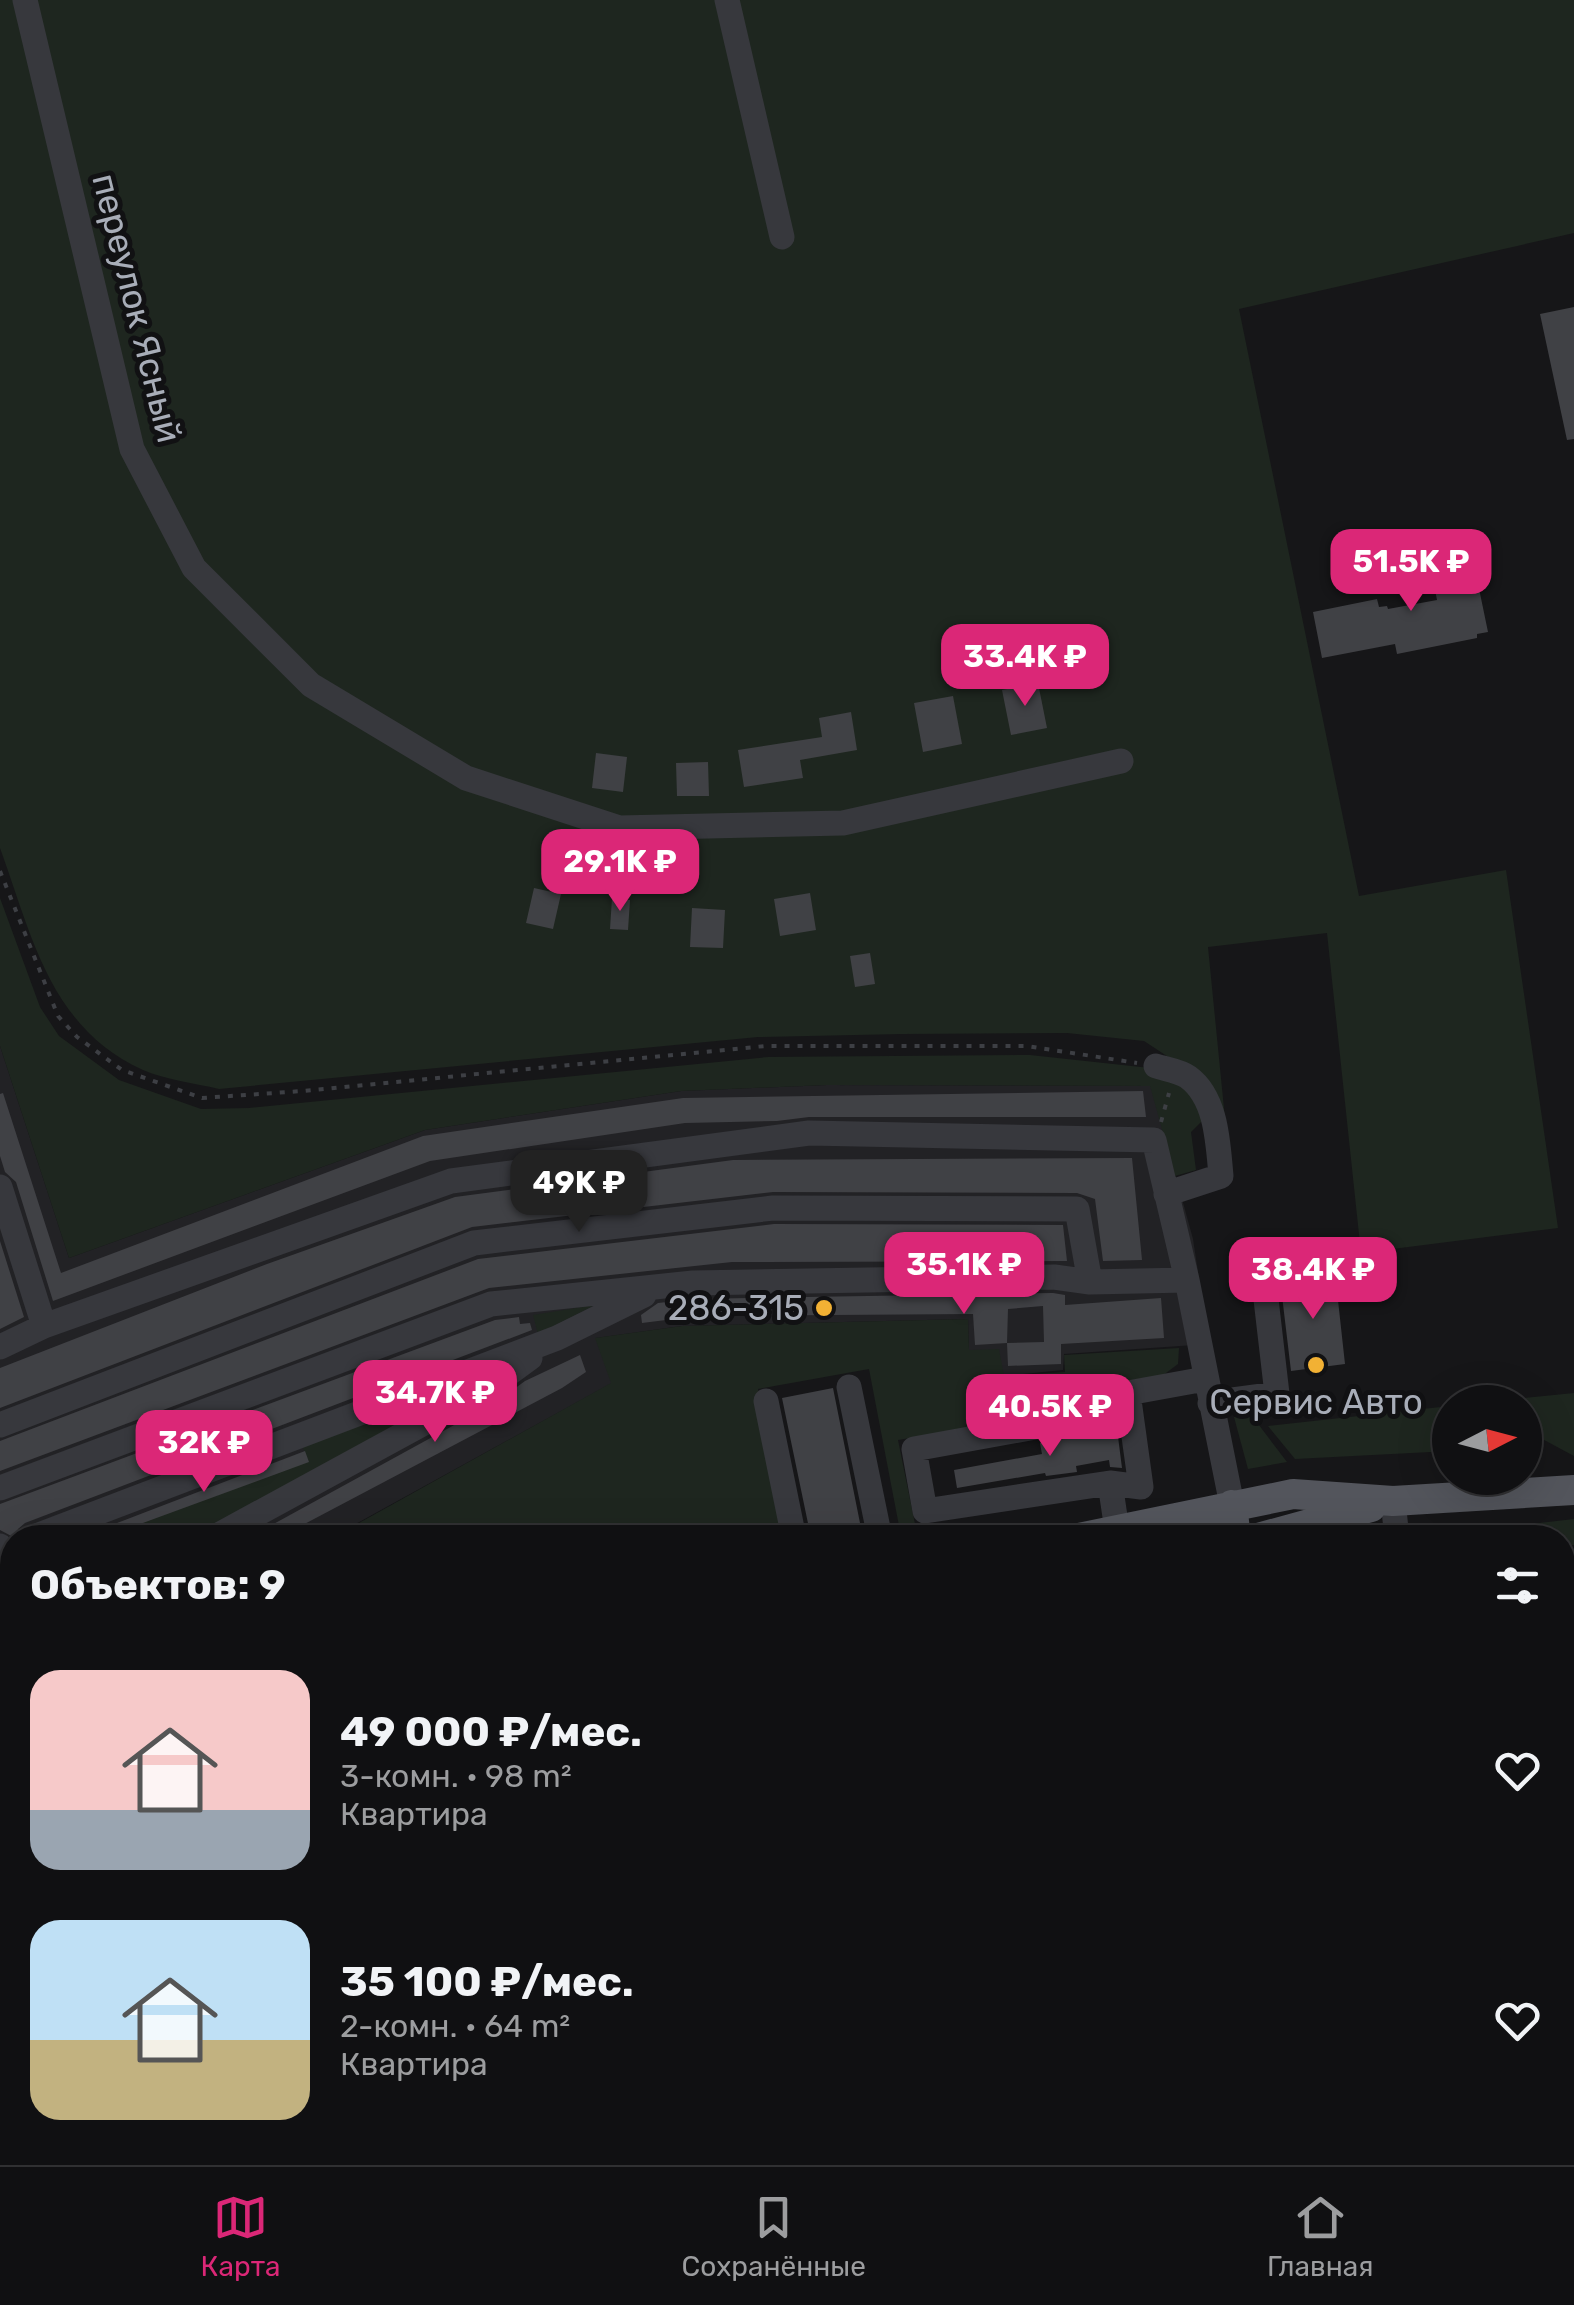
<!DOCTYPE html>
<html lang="ru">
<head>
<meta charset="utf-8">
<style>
	:root { --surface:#101012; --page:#1e1e20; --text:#f1f3f6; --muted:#9c9d9f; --line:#303032; --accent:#db2777 }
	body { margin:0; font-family:Rubik,sans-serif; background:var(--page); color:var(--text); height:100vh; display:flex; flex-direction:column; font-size:38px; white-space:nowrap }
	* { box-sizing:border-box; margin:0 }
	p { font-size:32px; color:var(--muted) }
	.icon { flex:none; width:55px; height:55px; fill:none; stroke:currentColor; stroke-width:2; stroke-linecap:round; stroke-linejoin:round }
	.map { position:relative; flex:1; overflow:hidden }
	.drawer { position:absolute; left:0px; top:1525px; width:1575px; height:640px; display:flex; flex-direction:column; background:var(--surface); border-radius:40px 40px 0 0; box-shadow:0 10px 40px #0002,0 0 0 2px var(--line) }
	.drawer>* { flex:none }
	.needle { width:65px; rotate:84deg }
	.fabs { position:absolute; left:1432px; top:1385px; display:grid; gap:20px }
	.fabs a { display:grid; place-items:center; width:110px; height:110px; border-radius:50%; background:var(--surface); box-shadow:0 10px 40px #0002,0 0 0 2px var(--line); font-size:50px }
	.price { position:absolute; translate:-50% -85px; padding:0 22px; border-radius:20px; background:var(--accent); color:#fff; font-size:32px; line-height:65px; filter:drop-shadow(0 2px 5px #0008) }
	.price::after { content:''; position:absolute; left:50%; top:60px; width:30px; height:22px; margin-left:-15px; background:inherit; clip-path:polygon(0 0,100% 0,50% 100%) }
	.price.on { background:#222; color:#fff }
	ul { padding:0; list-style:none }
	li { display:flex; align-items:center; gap:30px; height:250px; padding:0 30px }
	li span { display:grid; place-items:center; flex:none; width:280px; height:200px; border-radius:30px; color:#555 }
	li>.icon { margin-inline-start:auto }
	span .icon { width:120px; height:120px; fill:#fffc; stroke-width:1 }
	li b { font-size:42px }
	h2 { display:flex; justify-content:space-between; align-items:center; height:120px; padding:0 30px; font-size:42px }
	.dock { display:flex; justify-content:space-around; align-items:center; height:140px; border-top:2px solid var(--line); background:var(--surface); font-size:28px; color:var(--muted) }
	.dock a { display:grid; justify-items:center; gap:5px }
	.dock .on { color:var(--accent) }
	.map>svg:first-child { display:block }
</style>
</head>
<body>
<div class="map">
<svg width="1574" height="2165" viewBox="0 0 1574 2165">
	<rect width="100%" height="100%" fill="#161618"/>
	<path fill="#222225" d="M 0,1046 L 69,1258 L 425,1130 L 681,1091 L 827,1085 L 1151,1086 L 1193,1239 L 1209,1344 L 1064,1354 L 1063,1370 L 1003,1376 L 969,1350 L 968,1319 L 682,1326 L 596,1338 L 612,1383 L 332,1537 L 12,1538 L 12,1927 L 0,1947 Z"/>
	<path fill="#1e261f" d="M 0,0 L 1574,0 L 1574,233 L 1239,309 L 1359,896 L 1506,870 L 1558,1228 L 1361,1253 L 1327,933 L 1208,947 L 1228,1149 L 1208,1083 L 1144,1041 L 1067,1033 L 902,1034 L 758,1037 L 219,1089 C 194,1083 166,1080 143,1070 C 50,1028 32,936 0,848 Z
		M 0,898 L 40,1007 L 59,1036 L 119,1080 L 201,1109 L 249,1108 L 768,1057 L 1030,1055 L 1150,1068 L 1179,1076 L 1205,1118 L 1191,1132 L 1196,1170 L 1175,1176 L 1150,1086 L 827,1085 L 681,1091 L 425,1130 L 69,1258 L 0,1046 Z
		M 595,1305 L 538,1334 L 533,1315 Z
		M 968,1319 L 969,1350 L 999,1349 L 1004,1376 L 1065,1372 L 1064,1355 L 1179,1348 L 1178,1364 L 1158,1379 L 1084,1393 L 1064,1412 L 898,1440 L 916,1529 L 900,1531 L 869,1369 L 758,1389 L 789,1537 L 332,1538 L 611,1383 L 595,1338 L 682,1326 Z
		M 478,1378 L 476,1388 L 201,1537 L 102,1538 L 308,1461 L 302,1445 Z
		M 1574,1393 L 1574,1456 L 1533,1434 L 1525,1435 L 1525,1402 L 1483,1402 Z
		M 1450,1406 L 1450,1451 L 1295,1459 L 1268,1426 Z
		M 1252,1416 L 1287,1462 L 1248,1469 L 1234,1417 Z
		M 1574,1519 L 1574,1545 L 1563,1547 L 1562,1538 L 1414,1537 Z
		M 1563,1718 L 1574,1719 L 1574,1851 L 1571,1852 L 1574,1963 L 1562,1954 Z
		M 12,1927 L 12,2149 L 0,2165 L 0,1947 Z
		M 1574,2015 L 1574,2165 L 1499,2165 L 1498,2153 L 1562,2152 L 1563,2029 Z
		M 108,2153 L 108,2152 L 320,2153 L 310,2165 L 97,2165 Z"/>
	<path fill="#404145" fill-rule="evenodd" d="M 1574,307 L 1574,439 L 1567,440 L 1540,314 Z
		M 1470,545 L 1488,632 L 1477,634 L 1477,638 L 1397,654 L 1395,644 L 1322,658 L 1313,612 L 1377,599 L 1379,607 L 1387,606 L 1388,609 L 1437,600 L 1428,553 Z
		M 1038,683 L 1047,728 L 1011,735 L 1002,690 Z
		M 953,696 L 962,744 L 923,752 L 914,703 Z
		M 851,712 L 857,750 L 800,760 L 803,778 L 744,787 L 738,750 L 822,737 L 819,718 Z
		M 596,753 L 627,757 L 623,792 L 592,788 Z
		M 708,762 L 709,796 L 677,796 L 676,763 Z
		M 534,888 L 561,894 L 553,929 L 526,923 Z
		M 810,893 L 816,930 L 780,936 L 774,899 Z
		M 612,898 L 630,900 L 628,930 L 610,929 Z
		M 692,908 L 725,910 L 723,948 L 690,947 Z
		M 870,953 L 875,984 L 855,987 L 850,956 Z
		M 1143,1091 L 1146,1117 L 809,1117 L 777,1121 L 685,1123 L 430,1161 L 53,1301 L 16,1182 L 5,1172 L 0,1156 L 0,1094 L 3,1093 L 61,1273 L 423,1136 L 683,1098 Z
		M 1132,1158 L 1142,1260 L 1103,1261 L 1095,1199 L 1077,1193 L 773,1192 L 472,1227 L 0,1408 L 0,1368 L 267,1264 L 455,1197 L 733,1160 Z
		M 774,1224 L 1063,1225 L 1067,1261 L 732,1262 L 489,1288 L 0,1471 L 0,1441 L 478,1259 Z
		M 0,1241 L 24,1317 L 0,1329 Z
		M 1335,1273 L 1345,1364 L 1291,1371 L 1280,1279 Z
		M 1053,1293 L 1065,1295 L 1065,1305 L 1161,1298 L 1164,1338 L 1061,1344 L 1061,1364 L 1008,1366 L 1007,1343 L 975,1345 L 973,1314 L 698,1316 L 642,1323 L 641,1315 L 658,1303 L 694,1299 ZM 1043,1306 L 1044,1342 L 1007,1343 L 1008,1309 Z
		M 519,1317 L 520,1324 L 530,1323 L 532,1330 L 25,1523 L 18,1529 L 15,1538 L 0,1530 L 0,1504 L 495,1320 Z
		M 580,1355 L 586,1372 L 562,1388 L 278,1538 L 248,1538 L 498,1401 L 525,1381 Z
		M 833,1388 L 860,1523 L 810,1533 L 782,1398 Z
		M 1116,1421 L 1122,1468 L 1110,1467 L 1109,1460 L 1076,1466 L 1077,1472 L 1046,1476 L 1045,1473 L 957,1488 L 954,1470 L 1042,1454 L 1040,1443 L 1098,1433 Z
		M 305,1451 L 309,1462 L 102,1538 L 78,1538 Z"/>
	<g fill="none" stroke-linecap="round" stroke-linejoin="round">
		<path stroke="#3d3f44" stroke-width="4" stroke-dasharray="5 8" stroke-linecap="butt" d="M 0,871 L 58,1016 L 77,1037 L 122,1070 L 202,1098 L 303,1091 L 765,1046 L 1027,1046 L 1137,1063
			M 1161,1122 L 1169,1093
			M 1562,1552 L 1574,1550
			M 1364,2152 L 1366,2165"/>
		<path stroke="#37383d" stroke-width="25" d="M 25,0 L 132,449 L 194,568 L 311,685 L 466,778 L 619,828 L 843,823 L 1121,761
			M 727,0 L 782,237
			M 1156,1066 C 1165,1069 1180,1071 1188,1077 C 1217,1098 1218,1144 1221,1176 L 1166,1194
			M 0,1187 L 44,1326
			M 0,1347 L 44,1326 L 451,1181 L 809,1133 L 1154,1140 L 1187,1280 L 1232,1505
			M 849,1387 L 880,1538
			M 1128,1393 L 1090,1417 L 914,1449 L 925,1511 L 1110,1483 L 1141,1487 L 1128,1393 L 1205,1379
			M 766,1401 L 794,1538
			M 1210,1403 L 1277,1394 L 1262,1265 L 1347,1255
			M 0,1425 L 474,1243 L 773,1208 L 1077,1209 L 1090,1282 L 1187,1280
			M 1110,1483 L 1117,1530
			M 0,1488 L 491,1304 L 693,1283 L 1054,1277 L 1090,1282
			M 1393,1501 L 1397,1538
			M 31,1538 L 557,1338 L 644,1295
			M 213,1538 L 490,1387 L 530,1358
			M 0,1546 L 12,1579
			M 0,1642 L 12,1622
			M 1562,1663 L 1574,1662
			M 0,1740 L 12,1720
			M 0,1841 L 12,1821
			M 1562,1975 L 1572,1983 L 1562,1996
			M 389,2152 L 405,2165
			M 801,2152 L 803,2165
			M 912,2152 L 913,2165
			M 1021,2152 L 1023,2165
			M 1246,2152 L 1248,2165
			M 1483,2152 L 1484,2165
			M 353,2165 L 363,2152
			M 607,2165 L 637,2160 L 657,2165"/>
		<path stroke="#53555c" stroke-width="30" d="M 1232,1505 L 1236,1538
			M 1079,1538 L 1293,1494 L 1393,1501 L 1574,1490
			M 1258,1538 L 1371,1507
			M 1313,2152 L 1315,2165
			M 16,2165 L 24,2152
			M 53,2165 L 63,2152"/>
	</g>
	<g fill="#f2b134" stroke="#111113" stroke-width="4">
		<circle cx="824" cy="1308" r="10"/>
		<circle cx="1316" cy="1365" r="10"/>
	</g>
	<g text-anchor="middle" stroke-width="10" stroke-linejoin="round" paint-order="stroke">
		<g font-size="35" fill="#a8adb8" stroke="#111113">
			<text transform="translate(137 308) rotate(76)" y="12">переулок Ясный</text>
		</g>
		<g font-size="35" fill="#a8adb8" stroke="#111113" text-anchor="end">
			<text x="804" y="1320">286-315</text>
			<text x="1316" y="1414" text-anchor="middle">Сервис Авто</text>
		</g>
	</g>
</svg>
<div class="fabs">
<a><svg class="needle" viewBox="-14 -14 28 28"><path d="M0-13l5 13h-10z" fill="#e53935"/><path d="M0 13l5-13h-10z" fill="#9c9d9f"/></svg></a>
</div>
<b class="price" style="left:1411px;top:614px">51.5K ₽</b>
<b class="price" style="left:1025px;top:709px">33.4K ₽</b>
<b class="price" style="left:620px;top:914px">29.1K ₽</b>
<b class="price on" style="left:579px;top:1235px">49K ₽</b>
<b class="price" style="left:964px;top:1317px">35.1K ₽</b>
<b class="price" style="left:1313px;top:1322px">38.4K ₽</b>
<b class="price" style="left:435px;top:1445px">34.7K ₽</b>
<b class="price" style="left:1050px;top:1459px">40.5K ₽</b>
<b class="price" style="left:204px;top:1495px">32K ₽</b>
<section class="drawer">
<h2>Объектов: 9<svg class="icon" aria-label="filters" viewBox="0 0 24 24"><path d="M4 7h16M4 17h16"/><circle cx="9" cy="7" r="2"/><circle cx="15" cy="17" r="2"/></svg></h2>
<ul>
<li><span style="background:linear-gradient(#f6c9c9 70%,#9aa5b1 0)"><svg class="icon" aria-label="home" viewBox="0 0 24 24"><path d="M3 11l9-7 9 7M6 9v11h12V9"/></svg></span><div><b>49 000 ₽/мес.</b><p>3-комн. · 98 m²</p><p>Квартира</p></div><svg class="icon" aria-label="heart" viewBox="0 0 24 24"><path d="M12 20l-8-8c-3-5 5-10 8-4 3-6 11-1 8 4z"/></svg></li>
<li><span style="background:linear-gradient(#bfe0f5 60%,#c2b280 0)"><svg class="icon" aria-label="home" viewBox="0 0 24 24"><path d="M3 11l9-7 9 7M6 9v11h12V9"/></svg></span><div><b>35 100 ₽/мес.</b><p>2-комн. · 64 m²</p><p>Квартира</p></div><svg class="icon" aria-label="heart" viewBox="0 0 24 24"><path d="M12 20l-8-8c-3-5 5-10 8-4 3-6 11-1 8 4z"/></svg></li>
</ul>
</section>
</div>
<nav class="dock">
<a class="on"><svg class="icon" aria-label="map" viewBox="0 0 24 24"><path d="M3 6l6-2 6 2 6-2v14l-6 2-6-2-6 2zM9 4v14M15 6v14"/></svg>Карта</a>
<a><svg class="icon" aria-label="saved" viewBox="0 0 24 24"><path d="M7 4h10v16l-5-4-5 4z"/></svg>Сохранённые</a>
<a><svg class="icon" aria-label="home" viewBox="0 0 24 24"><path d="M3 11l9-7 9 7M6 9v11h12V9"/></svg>Главная</a>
</nav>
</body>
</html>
